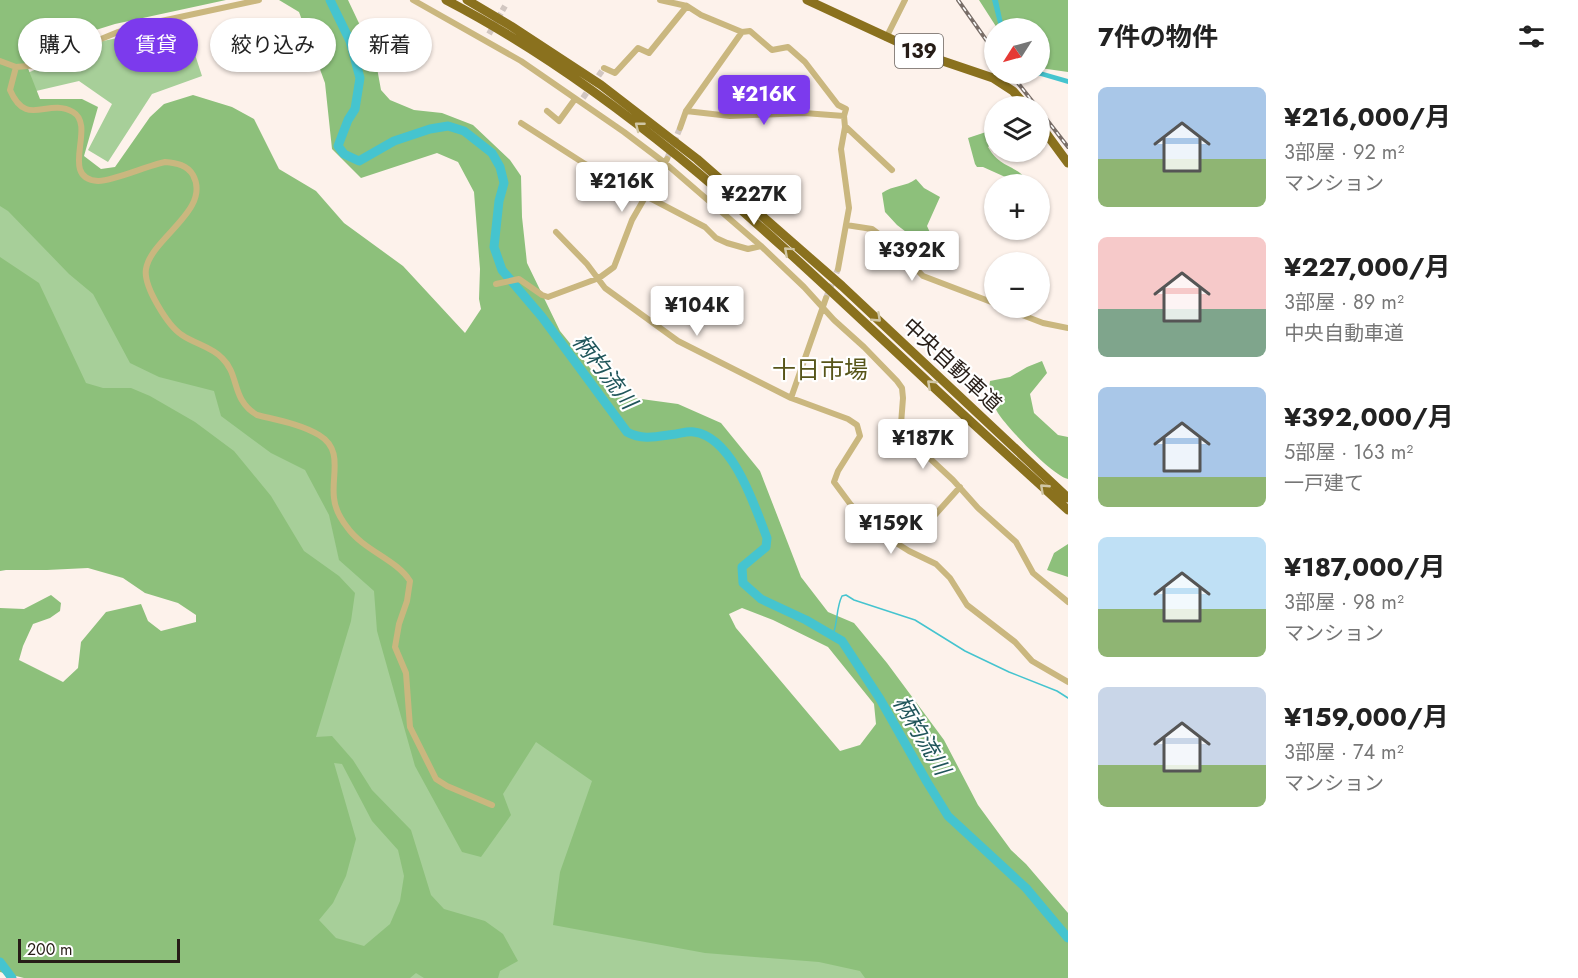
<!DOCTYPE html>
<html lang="ja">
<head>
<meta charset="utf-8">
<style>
	:root { --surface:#fff; --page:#f6f6f6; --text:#222; --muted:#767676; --accent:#7c3aed }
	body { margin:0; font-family:Jost,"Noto Sans JP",sans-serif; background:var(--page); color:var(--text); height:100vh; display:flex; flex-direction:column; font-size:22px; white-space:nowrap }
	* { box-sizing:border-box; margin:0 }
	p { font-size:20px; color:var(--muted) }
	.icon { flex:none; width:33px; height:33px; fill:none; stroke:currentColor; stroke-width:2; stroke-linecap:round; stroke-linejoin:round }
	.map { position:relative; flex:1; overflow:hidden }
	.side { display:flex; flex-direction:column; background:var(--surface); width:510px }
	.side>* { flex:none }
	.banner { position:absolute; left:18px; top:18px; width:570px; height:54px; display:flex; gap:12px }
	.needle { width:39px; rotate:234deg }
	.fabs { position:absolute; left:984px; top:18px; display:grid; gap:12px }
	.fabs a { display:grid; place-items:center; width:66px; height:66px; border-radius:50%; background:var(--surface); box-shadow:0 2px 4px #0004; font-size:30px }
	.scale { position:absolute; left:18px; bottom:15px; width:162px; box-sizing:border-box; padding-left:6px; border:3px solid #271d17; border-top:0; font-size:16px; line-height:21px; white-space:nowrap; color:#271d17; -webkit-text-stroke:4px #fff; paint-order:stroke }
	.price { position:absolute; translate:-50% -51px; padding:0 14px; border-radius:6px; background:#fff; color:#222; font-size:20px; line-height:39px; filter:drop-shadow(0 2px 3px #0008) }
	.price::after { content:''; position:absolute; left:50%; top:36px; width:18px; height:14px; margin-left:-9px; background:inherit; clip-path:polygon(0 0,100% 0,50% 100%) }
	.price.active { background:var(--accent); color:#fff }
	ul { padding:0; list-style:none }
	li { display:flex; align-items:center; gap:18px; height:150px; padding:0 30px }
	li span { display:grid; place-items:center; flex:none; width:168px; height:120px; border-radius:9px; color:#555 }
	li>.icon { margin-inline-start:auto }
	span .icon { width:72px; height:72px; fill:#fffc; stroke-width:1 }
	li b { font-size:26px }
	h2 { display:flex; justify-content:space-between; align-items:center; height:72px; padding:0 30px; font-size:26px }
	.chip { padding:0 21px; border-radius:27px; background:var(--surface); box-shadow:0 2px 4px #0004; font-size:21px; line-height:54px }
	.chip.active { background:var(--accent); color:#fff }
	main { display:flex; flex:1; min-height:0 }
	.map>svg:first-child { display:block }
</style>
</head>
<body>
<main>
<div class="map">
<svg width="1068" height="978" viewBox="0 0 1068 978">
	<rect width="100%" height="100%" fill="#fdf2eb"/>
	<path fill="#a7cf99" d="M 185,24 L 202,76 L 152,94 L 108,162 L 88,150 L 112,104 L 79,81 L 36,91 L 25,74 L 103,41 Z
		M 0,143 L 570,648 L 964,978 L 279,978 L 243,623 L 0,507 Z"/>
	<path fill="#8dc07b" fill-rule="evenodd" d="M 0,0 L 226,0 L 115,24 L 22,53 L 40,99 L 82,99 L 98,107 L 84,156 L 101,169 L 115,167 L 150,117 L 164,104 L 193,95 L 232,107 L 254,119 L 279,169 L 316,191 L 344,223 L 403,266 L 465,333 L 481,309 L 479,299 L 480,269 L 474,192 L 458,162 L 437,153 L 361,178 L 332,149 L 325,83 L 299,12 L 279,0 L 348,0 L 375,57 L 381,90 L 390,100 L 414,110 L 442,113 L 473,125 L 510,160 L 521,176 L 522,217 L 527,263 L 560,331 L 612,395 L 678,404 L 721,423 L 760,471 L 801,577 L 828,612 L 854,623 L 887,663 L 944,740 L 978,805 L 1011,850 L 1026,864 L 1068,913 L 1068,978 L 865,978 L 860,971 L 819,962 L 705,953 L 553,925 L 560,872 L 592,781 L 536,742 L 503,794 L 511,815 L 481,857 L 462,852 L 415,766 L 377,631 L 374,591 L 339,560 L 329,515 L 305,470 L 271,453 L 221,416 L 214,391 L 159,377 L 130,363 L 93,294 L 69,274 L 8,211 L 0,206 ZM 742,608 L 773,620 L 828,647 L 874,704 L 876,724 L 860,745 L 840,751 L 736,628 L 729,614 Z
		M 979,0 L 1068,0 L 1068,72 L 1040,68 L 1040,28 L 997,28 Z
		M 989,131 L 994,134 L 994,142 L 988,147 C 1000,168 1014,164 1027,180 L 1026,184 L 1021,184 L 983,167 L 977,167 L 975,164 L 968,138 Z
		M 916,179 L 924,188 L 940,197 L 927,226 L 933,239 L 941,249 L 936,255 L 897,225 L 885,212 L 882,193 C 893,185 906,187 916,179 Z
		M 0,257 L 39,283 L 86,383 L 103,388 L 131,388 L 150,396 L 195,422 L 234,451 L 271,496 L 304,551 L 339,576 L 355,593 L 351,621 L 316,737 L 332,736 L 353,760 L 372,790 L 411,830 L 431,895 L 444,909 L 485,921 L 503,934 L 518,961 L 500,971 L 498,978 L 424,978 L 416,973 L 410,978 L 24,978 L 0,972 L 0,608 L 24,609 L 51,595 L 61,603 L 60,611 L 50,618 L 33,624 L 23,646 L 19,660 L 63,682 L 78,668 L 81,642 L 106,612 L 141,604 L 148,621 L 161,631 L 196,622 L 196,615 L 178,603 L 145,593 L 123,578 L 88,568 L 47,570 L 6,570 L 0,571 ZM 334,763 L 342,764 L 372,821 L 398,850 L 404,876 L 400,901 L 390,924 L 364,946 L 336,938 L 319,920 L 333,903 L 346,876 L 356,839 Z
		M 1042,361 L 1047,373 L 1030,394 L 1034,413 L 1058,435 L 1068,437 L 1068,479 C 1052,475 1011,431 1000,416 C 993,406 988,393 990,381 L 1010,377 L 1027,367 Z
		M 1068,544 L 1068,577 L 1047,570 L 1054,553 Z"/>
	<path fill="#45c4cf" d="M 992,0 L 998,0 L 1004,28 L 999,27 Z
		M 1040,71 L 1068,79 L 1068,84 L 1034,74 L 1040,74 Z"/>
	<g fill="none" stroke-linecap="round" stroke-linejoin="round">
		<path stroke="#45c4cf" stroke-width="1.5" d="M 833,635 C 838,621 836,608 842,596 L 846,595 L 854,600 L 915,620 L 965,651 L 1009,672 L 1057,691 L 1068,698"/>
		<path stroke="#45c4cf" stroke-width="9" d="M 330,0 L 350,41 L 360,78 L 355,109 L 348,120 L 338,146 L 344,154 L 359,161 L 394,141 L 430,129 L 448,126 L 464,131 L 492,153 L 500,167 L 504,183 L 499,201 L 494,247 L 502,270 L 542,317 L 627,432 C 643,441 659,436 676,434 C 682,433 689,431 694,432 C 733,437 755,507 767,538 L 766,547 L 742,567 L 743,583 L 761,599 L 806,620 L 842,641 L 880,699 L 927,782 L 948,816 L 1026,888 L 1068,938
			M 0,962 L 12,978"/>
		<path stroke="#d2c7c1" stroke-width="6" stroke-dasharray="6 3" stroke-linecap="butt" d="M 489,34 L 505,6
			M 583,98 L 604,68
			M 667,159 L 680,128
			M 826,298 L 838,269"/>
		<path stroke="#cab77f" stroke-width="6" d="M 413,0 L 521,61 L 624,132 L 665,163 L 761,246 L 804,287 L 834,320 L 864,347 L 897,381 L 902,388 L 903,398 L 901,424 L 910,440 L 953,480 L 978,508 L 1016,542 L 1033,573 L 1068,602
			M 660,0 L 687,6 L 701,15 L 742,32 L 750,31 L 772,50 L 788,47 L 805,62 L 838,105 L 846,109 L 844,116 L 845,127 L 841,149 L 849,208 L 838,269
			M 886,38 L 905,0
			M 0,61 L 16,67 L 38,65 L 118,32 L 138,26 L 259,0
			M 16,67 L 10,90 C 27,129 47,97 73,112 C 97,126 58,178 98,181 C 111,182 149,165 165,162 C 177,163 187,165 193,175 C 212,210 151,238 146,269 C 143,286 168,326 182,335 C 195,344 212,347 222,358 C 240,375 231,400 257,415 C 277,420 301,424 319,435 C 344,450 331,475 334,498 C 335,509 340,518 347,527 C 364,551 396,559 410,581 L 407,601 L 399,624 L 395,647 L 406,673 L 410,727 L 436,779 L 447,786 L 492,805
			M 604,68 L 615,73 L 638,48 L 649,53 L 687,6
			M 547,111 L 559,121 L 575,99
			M 686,111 L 730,116 L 804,113 L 844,116
			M 521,123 L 585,164 L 705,227 L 716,238 L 727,243 L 748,249 L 761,246
			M 845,126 L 892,170
			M 680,128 L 686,111 L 742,32
			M 846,225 L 872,229 L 892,244 L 923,276 L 994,303
			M 556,232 L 587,264 L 605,288 L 678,341 L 791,398 L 848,419 L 857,425 L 860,436 L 838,471 L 834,482 L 851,505 L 882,534 L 909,551 L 936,564 L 950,578 L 967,605 L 1015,642 L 1032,661 L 1068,682
			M 496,284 L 519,279 L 542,295 L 548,297 L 599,278 L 614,267 L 632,220 L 667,159
			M 1004,308 L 1043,323 L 1068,328
			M 791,398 L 826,298
			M 934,516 L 960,487"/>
		<path stroke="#8a711e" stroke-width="9" d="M 446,0 C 629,95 778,242 928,382 C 974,425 1021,467 1068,510
			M 467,0 L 511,26 L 601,85 L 697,159 L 842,286 L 1068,498
			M 807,0 L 928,56 L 993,78 L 1013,91 L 1026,106
			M 1040,125 L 1068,163"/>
		<g stroke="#796e68" stroke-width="4">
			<path id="rail" d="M 958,0 L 994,51
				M 1011,74 L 1036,106
				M 1040,111 L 1068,147"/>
		</g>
		<use href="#rail" stroke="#fff" stroke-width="1.5" stroke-dasharray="4.5" stroke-linecap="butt"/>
	</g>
	<defs><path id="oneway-chevron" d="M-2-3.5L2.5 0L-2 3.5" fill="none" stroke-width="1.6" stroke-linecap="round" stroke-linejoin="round" transform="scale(1.5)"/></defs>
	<g stroke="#d0c6a5">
		<use href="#oneway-chevron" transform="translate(639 126) rotate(-142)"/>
		<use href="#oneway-chevron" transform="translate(788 251) rotate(-138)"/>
		<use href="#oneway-chevron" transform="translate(877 318) rotate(43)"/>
		<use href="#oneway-chevron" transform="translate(931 384) rotate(-137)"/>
		<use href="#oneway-chevron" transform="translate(1044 488) rotate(-137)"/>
	</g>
	<g text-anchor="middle" stroke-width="4.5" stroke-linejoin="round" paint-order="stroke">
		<rect fill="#fff" stroke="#68615d" stroke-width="1.5" x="895" y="34" width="48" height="34" rx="4.5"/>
		<g font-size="20" font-weight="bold" fill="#271d17">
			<text x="919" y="58">139</text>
		</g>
		<g font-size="21" fill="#271d17" stroke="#fff">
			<text transform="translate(952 365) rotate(43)" y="7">中央自動車道</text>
		</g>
		<g font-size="22" font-style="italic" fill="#20555a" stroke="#fff">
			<text transform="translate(605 371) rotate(52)" y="8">柄杓流川</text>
			<text transform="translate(922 735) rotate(59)" y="8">柄杓流川</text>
		</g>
		<g font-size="24" fill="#575519" stroke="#fff">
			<text x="820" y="378">十日市場</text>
		</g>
	</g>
</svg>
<div class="fabs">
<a><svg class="needle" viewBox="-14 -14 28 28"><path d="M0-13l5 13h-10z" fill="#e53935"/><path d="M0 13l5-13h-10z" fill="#767676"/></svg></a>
<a><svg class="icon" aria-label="layers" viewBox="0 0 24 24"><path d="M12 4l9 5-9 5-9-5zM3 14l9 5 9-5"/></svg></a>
<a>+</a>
<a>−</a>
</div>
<div class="scale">200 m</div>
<b class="price active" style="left:764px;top:126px">¥216K</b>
<b class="price" style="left:622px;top:213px">¥216K</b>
<b class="price" style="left:754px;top:226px">¥227K</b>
<b class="price" style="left:912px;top:282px">¥392K</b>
<b class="price" style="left:697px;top:337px">¥104K</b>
<b class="price" style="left:923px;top:470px">¥187K</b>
<b class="price" style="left:891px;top:555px">¥159K</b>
<div class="banner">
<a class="chip">購入</a>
<a class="chip active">賃貸</a>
<a class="chip">絞り込み</a>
<a class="chip">新着</a>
</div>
</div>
<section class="side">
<h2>7件の物件<svg class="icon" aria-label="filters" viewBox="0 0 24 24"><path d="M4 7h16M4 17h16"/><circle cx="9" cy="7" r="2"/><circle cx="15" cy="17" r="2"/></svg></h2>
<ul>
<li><span style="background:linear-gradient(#a9c7e8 60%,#8fb573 0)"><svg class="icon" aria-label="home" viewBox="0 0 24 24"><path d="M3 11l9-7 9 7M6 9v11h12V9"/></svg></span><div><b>¥216,000/月</b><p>3部屋 · 92 m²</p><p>マンション</p></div></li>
<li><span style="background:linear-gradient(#f6c9c9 60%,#7fa58c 0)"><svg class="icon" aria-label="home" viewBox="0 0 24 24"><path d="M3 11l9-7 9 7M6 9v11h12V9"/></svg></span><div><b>¥227,000/月</b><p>3部屋 · 89 m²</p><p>中央自動車道</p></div></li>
<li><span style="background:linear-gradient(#a9c7e8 75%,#8fb573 0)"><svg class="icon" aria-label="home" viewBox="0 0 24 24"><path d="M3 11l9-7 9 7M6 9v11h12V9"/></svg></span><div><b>¥392,000/月</b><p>5部屋 · 163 m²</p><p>一戸建て</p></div></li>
<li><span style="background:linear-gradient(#bfe0f5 60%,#8fb573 0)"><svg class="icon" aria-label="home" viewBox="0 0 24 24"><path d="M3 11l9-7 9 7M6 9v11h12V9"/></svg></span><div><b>¥187,000/月</b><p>3部屋 · 98 m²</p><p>マンション</p></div></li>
<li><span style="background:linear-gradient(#c9d6e8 65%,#8fb573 0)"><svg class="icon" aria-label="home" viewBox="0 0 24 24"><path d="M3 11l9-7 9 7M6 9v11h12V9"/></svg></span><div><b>¥159,000/月</b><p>3部屋 · 74 m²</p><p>マンション</p></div></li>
</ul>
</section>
</main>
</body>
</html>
